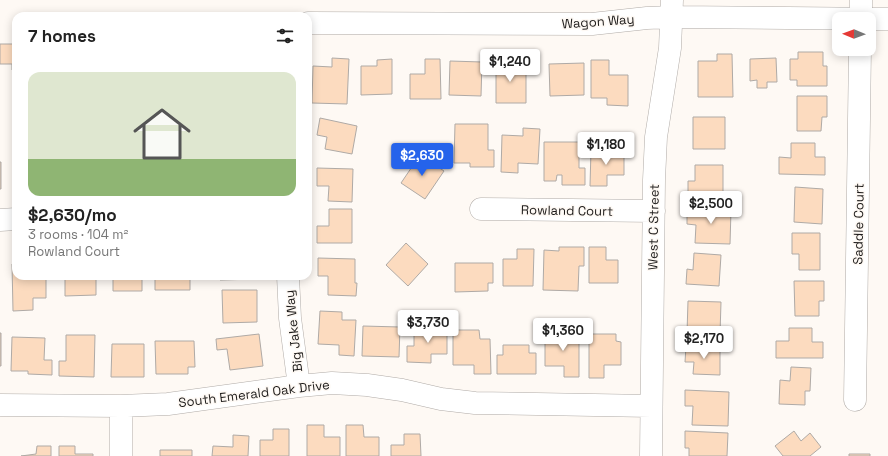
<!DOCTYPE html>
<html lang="en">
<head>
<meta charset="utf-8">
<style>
	:root { --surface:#fff; --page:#f2f2f2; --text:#222; --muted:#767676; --accent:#2563eb }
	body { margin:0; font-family:"Space Grotesk",sans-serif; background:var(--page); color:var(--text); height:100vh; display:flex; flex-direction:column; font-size:15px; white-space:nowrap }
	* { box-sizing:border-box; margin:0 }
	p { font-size:13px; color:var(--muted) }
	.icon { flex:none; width:22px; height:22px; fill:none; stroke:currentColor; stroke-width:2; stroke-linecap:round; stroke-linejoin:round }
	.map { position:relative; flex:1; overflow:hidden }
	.details { position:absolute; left:12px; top:12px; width:300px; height:268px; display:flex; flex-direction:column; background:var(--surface); border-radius:12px; box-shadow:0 2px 10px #0003 }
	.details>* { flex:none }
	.needle { width:26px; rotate:271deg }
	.controls { position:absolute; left:832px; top:12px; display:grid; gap:8px }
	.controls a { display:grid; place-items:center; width:44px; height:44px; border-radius:8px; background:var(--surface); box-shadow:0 2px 10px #0003; font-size:20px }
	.price { position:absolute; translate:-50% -34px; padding:0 9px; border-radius:4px; background:#fff; color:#222; font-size:13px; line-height:26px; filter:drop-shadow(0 1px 2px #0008) }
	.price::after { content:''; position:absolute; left:50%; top:24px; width:12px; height:9px; margin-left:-6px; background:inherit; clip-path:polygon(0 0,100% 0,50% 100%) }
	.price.current { background:var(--accent); color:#fff }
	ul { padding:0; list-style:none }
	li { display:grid; align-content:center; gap:8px; height:212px; padding:0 16px }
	li span { display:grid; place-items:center; height:124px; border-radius:12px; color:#555 }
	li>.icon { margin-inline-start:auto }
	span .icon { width:72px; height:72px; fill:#fffc; stroke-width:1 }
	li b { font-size:17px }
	h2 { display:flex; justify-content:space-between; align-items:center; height:48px; padding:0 16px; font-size:17px }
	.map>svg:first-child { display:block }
</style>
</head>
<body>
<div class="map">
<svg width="888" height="456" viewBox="0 0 888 456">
	<rect width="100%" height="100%" fill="#fef9f4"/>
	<path fill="#fcdbbf" stroke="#afaaa6" d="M 0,44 L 16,44 L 16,70 L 12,70 L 12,64 L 0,64 Z
		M 798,52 L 823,52 L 823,66 L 827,66 L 827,86 L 797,86 L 797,80 L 790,80 L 790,59 L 798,59 Z
		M 717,54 L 732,54 L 733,97 L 698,97 L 698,61 L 717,61 Z
		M 332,58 L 349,59 L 347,104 L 312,103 L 313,66 L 332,67 Z
		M 776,58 L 777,82 L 767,82 L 767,88 L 757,88 L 757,80 L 750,81 L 750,59 Z
		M 392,59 L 392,94 L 361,95 L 361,66 L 377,66 L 377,60 Z
		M 425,59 L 440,59 L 441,99 L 410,99 L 410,74 L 425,74 Z
		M 496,60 L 511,61 L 511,67 L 526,67 L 526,103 L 496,103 Z
		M 591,60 L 609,60 L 609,75 L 628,75 L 628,106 L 607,105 L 607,98 L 591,98 Z
		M 450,61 L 482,62 L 481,96 L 449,95 Z
		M 584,63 L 584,95 L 550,96 L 549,64 Z
		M 797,96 L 827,96 L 827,117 L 822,117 L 821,131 L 797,131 Z
		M 693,117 L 725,117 L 725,149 L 693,149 Z
		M 320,118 L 357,126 L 352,154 L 325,149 L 327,137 L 317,135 Z
		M 455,124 L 488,124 L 488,150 L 494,150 L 494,167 L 470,167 L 470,163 L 454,163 Z
		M 523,128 L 540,129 L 538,164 L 518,163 L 518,173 L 501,172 L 502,135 L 523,136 Z
		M 544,142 L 579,142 L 579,168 L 585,168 L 585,185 L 562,185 L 562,175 L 557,175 L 556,181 L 544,181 Z
		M 791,143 L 815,143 L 815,157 L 825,157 L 825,175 L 779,174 L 779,157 L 791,158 Z
		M 591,150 L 624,151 L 624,175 L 607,175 L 607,186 L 590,186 Z
		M 420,155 L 444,171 L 425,199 L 401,183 Z
		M 0,162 L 1,162 L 1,189 L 0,189 Z
		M 695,165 L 723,165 L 723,196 L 688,196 L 688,181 L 695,181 Z
		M 317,168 L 353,169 L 352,202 L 328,201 L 329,186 L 317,186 Z
		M 795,187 L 823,189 L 822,224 L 794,222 Z
		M 687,208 L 731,210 L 730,244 L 695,243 L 696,225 L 687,224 Z
		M 329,209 L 352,209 L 352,243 L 317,243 L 317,226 L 329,226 Z
		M 792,233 L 820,233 L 820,270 L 799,270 L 799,254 L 792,254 Z
		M 406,243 L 428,264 L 408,286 L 386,265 Z
		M 559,247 L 584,247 L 584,266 L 579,266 L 578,291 L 543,290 L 544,250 L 559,251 Z
		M 589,247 L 606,247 L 606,260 L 618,260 L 618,283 L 589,283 Z
		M 517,249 L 534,249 L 533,286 L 503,286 L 503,259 L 517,259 Z
		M 694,253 L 721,255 L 719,286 L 686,284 L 687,269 L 693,270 Z
		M 318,258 L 355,259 L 355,283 L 357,283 L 356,296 L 328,295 L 328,276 L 318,276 Z
		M 455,263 L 493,263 L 493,283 L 488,283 L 488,291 L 455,292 Z
		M 12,264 L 16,264 L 16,276 L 46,276 L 46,298 L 33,298 L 33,310 L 13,311 Z
		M 65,276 L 96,276 L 96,295 L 65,296 Z
		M 113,276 L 142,276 L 142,291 L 113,291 Z
		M 155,276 L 190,276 L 190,290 L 155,290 Z
		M 220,276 L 256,276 L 256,279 L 220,280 Z
		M 794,281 L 824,281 L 824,301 L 819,301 L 819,316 L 795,316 Z
		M 222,290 L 257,290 L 257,322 L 223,323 Z
		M 688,301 L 721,302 L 720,334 L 687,333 Z
		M 320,311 L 342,312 L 342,320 L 356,320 L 354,356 L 339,355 L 339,345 L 318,344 Z
		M 363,326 L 400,327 L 399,357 L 362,356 Z
		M 414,326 L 447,326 L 447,354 L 431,354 L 431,363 L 407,362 L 407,346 L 414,346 Z
		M 789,328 L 812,328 L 812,342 L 823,342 L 823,358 L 776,358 L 776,341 L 789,341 Z
		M 453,330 L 479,330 L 480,339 L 490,339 L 491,374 L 474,374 L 474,365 L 453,365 Z
		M 0,333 L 1,333 L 1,366 L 0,366 Z
		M 545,333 L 579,333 L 579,377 L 564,377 L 564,366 L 545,366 Z
		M 259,334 L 263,366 L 230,370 L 227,349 L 217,350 L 216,339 Z
		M 589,334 L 616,334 L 616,341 L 621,342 L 621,365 L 604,365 L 604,378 L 589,378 Z
		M 66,335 L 95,335 L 94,377 L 59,376 L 59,361 L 66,361 Z
		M 12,337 L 45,338 L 44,360 L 52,360 L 52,375 L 28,374 L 28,371 L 11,371 Z
		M 155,341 L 194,341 L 195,367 L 188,367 L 188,374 L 156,374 Z
		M 112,344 L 144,344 L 144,377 L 111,377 Z
		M 503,345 L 529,345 L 529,353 L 536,353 L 536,374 L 497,374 L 497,355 L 503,355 Z
		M 686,346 L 720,347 L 720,375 L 693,374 L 694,362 L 685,362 Z
		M 791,367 L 811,368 L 810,391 L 805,391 L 805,405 L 779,404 L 780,380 L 790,381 Z
		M 685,390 L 729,392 L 728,426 L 692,425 L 693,406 L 685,406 Z
		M 307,425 L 324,425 L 324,437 L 340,437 L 340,456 L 307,456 Z
		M 346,425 L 363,425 L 364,437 L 379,437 L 379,456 L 346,456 Z
		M 273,429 L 289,429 L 289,456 L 260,456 L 260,440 L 273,440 Z
		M 685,431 L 728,433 L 727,456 L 689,456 L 689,448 L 685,448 Z
		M 794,431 L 801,441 L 810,433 L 821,447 L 810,456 L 783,456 L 775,446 Z
		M 404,434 L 420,434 L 421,456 L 391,456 L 391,445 L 404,445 Z
		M 233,435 L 249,436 L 248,456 L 212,456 L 213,446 L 233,447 Z
		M 37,446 L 51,446 L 51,456 L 21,456 L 36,454 Z
		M 59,446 L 75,446 L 75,454 L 93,454 L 93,456 L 59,456 Z
		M 160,450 L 192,450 L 192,456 L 160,456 Z
		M 849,454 L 870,454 L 870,456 L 849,456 Z"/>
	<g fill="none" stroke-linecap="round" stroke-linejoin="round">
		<g stroke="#b0aba7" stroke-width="23">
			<path id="minor" d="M 861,19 L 861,0
				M 308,23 L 592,24 L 647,18 L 672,17 L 888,19
				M 481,209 L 654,211
				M 0,220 L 16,219
				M 288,276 L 290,318 L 299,386
				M 855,400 L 860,49
				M 0,405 L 121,406 L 168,404 L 299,386 L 332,383 L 367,385 L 402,390 L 441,399 L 475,403 L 651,406
				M 121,456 L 121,406
				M 651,456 L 654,180 L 656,137 L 670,48 L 672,0"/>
		</g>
		<use href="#minor" stroke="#fff" stroke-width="22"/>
	</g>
	<g text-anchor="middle" stroke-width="3" stroke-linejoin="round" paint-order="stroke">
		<g font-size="13" fill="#1d1b1a" stroke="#fef9f4">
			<text transform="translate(598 21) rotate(-4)" y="5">Wagon Way</text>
			<text transform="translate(567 210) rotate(1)" y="5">Rowland Court</text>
			<text transform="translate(858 224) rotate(-89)" y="5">Saddle Court</text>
			<text transform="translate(653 227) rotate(-89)" y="5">West C Street</text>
			<text transform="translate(293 331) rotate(-96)" y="5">Big Jake Way</text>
			<text transform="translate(254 393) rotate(-7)" y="5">South Emerald Oak Drive</text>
		</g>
	</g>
</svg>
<div class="controls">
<a><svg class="needle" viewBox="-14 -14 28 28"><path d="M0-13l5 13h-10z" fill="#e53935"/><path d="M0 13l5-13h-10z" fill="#767676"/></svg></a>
</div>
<b class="price" style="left:510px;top:83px">$1,240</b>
<b class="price" style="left:606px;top:166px">$1,180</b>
<b class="price current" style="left:422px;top:177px">$2,630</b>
<b class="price" style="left:711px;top:225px">$2,500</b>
<b class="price" style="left:428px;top:344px">$3,730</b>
<b class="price" style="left:563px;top:352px">$1,360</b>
<b class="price" style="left:704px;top:360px">$2,170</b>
<section class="details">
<h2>7 homes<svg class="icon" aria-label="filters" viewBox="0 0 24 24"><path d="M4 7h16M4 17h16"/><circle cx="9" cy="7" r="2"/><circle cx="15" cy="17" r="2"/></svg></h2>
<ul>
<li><span style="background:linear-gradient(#dfe7d0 70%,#8fb573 0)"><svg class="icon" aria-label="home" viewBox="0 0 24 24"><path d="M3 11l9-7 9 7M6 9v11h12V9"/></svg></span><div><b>$2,630/mo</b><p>3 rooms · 104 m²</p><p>Rowland Court</p></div></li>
</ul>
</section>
</div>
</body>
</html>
